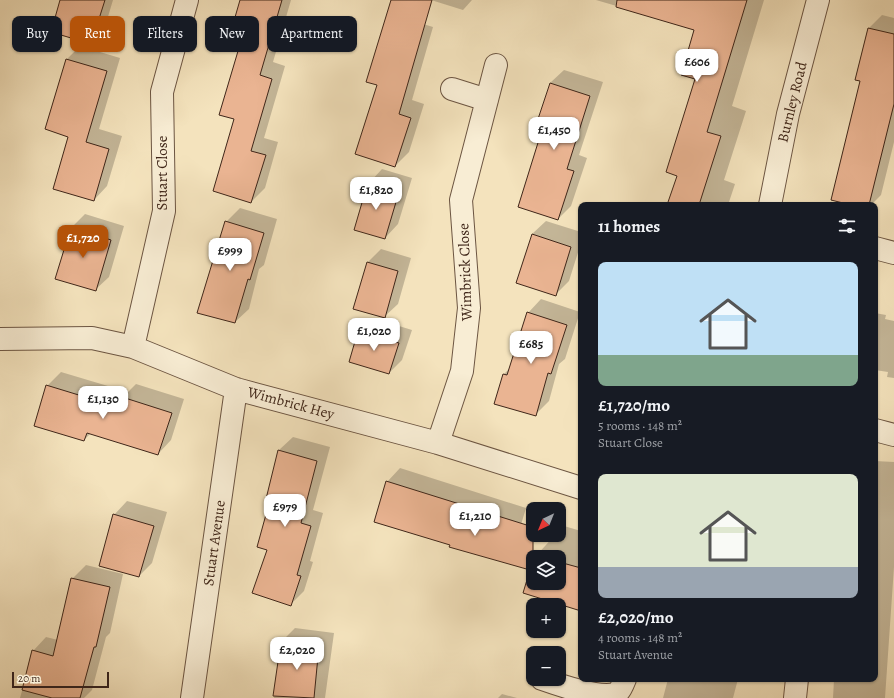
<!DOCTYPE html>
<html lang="en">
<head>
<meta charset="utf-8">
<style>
	:root { --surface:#171b24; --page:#20242c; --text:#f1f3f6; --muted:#9ea1a6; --accent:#b45309 }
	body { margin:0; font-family:Alegreya,serif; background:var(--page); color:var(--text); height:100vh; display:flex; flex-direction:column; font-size:15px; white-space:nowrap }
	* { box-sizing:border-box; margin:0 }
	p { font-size:13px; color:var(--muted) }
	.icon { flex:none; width:22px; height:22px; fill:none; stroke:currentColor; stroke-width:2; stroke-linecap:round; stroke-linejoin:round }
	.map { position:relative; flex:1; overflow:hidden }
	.panel { position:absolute; left:578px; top:202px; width:300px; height:480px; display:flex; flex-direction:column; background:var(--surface); border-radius:8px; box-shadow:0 1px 3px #0004 }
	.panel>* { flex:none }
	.top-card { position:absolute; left:12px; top:16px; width:380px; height:36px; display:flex; gap:8px }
	.needle { width:26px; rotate:223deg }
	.fabs { position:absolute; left:526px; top:502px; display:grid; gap:8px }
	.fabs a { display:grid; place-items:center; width:40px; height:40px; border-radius:8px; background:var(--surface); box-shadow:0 1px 3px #0004; font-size:20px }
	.scale { position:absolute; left:12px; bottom:10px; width:97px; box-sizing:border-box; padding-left:4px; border:2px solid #3f2619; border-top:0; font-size:11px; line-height:14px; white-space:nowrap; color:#3f2619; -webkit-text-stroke:3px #f8edd4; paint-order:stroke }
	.price { position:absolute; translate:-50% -34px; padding:0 9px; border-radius:8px; background:#fff; color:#222; font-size:13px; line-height:26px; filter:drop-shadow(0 1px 2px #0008) }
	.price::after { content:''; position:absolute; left:50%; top:24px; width:12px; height:9px; margin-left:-6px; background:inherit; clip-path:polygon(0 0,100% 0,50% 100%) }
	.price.current { background:var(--accent); color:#fff }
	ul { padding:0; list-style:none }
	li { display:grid; align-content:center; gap:8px; height:212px; padding:0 20px }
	li span { display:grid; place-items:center; height:124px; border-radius:8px; color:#555 }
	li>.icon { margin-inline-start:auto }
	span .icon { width:72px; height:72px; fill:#fffc; stroke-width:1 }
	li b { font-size:17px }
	h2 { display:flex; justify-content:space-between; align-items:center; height:48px; padding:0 20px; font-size:17px }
	.tag { padding:0 14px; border-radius:8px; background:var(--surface); box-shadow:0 1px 3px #0004; font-size:14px; line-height:36px }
	.tag.current { background:var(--accent); color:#fff }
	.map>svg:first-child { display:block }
</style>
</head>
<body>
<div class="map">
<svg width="894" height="698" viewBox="0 0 894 698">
	<rect width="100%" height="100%" fill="#f4e3bd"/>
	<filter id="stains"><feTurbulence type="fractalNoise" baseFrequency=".005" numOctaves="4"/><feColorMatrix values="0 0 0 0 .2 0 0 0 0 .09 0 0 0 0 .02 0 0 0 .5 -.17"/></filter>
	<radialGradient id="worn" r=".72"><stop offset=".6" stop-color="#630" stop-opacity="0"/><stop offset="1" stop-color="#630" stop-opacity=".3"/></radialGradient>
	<path fill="#0003" d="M 61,0 L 113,0 L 104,30 L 91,43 Z
		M 241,0 L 291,0 L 273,62 L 285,66 L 264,138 L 278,142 L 265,188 L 251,202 L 235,118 L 242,41 Z
		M 431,0 L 472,0 L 463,10 Z
		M 596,0 L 764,0 L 732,106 L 746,111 L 724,180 L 735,184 L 728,205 L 668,205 L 678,175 L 696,78 L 695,29 Z
		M 882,15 L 894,18 L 894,142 L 881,195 L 871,205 L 855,205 L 861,81 L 869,28 Z
		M 397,16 L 433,27 L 412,100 L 424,104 L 409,152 L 395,166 L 378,85 Z
		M 80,46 L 120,58 L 99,129 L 122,136 L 107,186 L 94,200 L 69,137 L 67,59 Z
		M 564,70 L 603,82 L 579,155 L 587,158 L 571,206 L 558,219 L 542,133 L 550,83 Z
		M 382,169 L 412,178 L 398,224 L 385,238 L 369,183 Z
		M 240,208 L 277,219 L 264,265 L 259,269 L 249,309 L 235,322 L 226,222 Z
		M 85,214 L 124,226 L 109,277 L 95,290 L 71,228 Z
		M 546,221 L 581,232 L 581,243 L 569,281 L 555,295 L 532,234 Z
		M 381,249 L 411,258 L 398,304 L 384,317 L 368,262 Z
		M 541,299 L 580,312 L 565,359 L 559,364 L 549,401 L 536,414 L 504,374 L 510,368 L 528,313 Z
		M 875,313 L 886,315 L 885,319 L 894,321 L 894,378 L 887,377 L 888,372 L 875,370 Z
		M 373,318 L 412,330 L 402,360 L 389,373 L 350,361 L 359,331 Z
		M 61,372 L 128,392 L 136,384 L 184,399 L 171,440 L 158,454 L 91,433 L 84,440 L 47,386 Z
		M 293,437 L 330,447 L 313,510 L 323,513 L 310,561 L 313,562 L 304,591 L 290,605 L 268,549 L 272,499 L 279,450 Z
		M 875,461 L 894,462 L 894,567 L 885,698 L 833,698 L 834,679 L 875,679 Z
		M 400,468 L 526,508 L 514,548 L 451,544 L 387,482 Z
		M 127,501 L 167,512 L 152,563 L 139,576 L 114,515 Z
		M 564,526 L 581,531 L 581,610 L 524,592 L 533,563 L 533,583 L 559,583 L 559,557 L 535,557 L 555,535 L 559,535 L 559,531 Z
		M 86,565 L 123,574 L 110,633 L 106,637 L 92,690 L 84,698 L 20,698 L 33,651 L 46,637 L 58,640 L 72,579 Z
		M 295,628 L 334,633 L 325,698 L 274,698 L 282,641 Z
		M 668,679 L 738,679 L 733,698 L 663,698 Z
		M 502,694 L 517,698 L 498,698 Z"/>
	<path fill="#eab492" stroke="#3f2619" d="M 60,0 L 105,0 L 91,44 L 51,32 Z
		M 240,0 L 282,0 L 260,75 L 272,79 L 251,151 L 266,155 L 251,203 L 213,191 L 234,119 L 219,115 L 241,41 L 229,38 Z
		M 391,0 L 432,0 L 399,114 L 411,118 L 395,167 L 355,154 L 377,85 L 366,82 Z
		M 617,0 L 747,0 L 707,132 L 721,136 L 699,205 L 667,205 L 677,176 L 666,172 L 695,79 L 681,75 L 694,30 L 616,7 Z
		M 868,28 L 894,34 L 894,104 L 869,205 L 851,205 L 831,200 L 860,81 L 855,80 Z
		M 66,59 L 107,71 L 86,142 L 109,149 L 94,201 L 53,189 L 68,137 L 45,129 Z
		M 550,83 L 590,96 L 567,169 L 574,171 L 558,220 L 518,207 L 541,133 L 534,131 Z
		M 368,182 L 399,192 L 385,239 L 354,230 Z
		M 225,221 L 264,233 L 250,280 L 248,279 L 235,323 L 197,313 Z
		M 71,227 L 111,240 L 96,291 L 55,279 Z
		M 532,234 L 571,247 L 556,296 L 516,283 Z
		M 367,262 L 398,271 L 385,318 L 353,309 Z
		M 527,312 L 567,325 L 551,374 L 548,373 L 536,416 L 494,404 L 503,374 L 507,375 Z
		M 358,331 L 399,343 L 389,374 L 349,362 Z
		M 46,385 L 118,407 L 122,397 L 172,413 L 158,455 L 87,433 L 84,441 L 34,426 Z
		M 278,450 L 317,461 L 301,523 L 311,526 L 297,575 L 301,576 L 291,606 L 252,593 L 267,550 L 257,547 L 270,500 L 266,499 Z
		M 386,481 L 533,527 L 533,583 L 559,583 L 559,562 L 581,568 L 581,611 L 523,593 L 530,570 L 449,547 L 450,545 L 374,522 Z
		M 113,514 L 154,526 L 139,577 L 99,566 Z
		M 71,578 L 110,587 L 96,647 L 94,647 L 80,698 L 52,698 L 22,690 L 32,650 L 53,656 Z
		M 281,641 L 319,646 L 314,698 L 273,696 Z"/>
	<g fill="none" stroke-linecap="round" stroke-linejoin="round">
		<g stroke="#6c5542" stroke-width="24">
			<path id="minor" d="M 452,89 L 487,100
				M 770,205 L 788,114 L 818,0
				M 875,248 L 894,253
				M 0,339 L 92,338 L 133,347 L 236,389 L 438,443 L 581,488
				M 133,347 L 164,211 L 162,92 L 187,0
				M 875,430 L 894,435
				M 438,443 L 462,371 L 469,308 L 461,200 L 496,65
				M 542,679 C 559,685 598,698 615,694 C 620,692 623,684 625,679
				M 192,698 L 236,389
				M 795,698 L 797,679"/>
		</g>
		<use href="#minor" stroke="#f8edd4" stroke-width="22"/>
	</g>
	<g text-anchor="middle" stroke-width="3" stroke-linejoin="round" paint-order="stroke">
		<g font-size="15" fill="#3f2619" stroke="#f8edd4">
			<text transform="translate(792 102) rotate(-76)" y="5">Burnley Road</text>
			<text transform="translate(162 173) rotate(-90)" y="5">Stuart Close</text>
			<text transform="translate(465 272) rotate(-92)" y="5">Wimbrick Close</text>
			<text transform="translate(291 403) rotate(15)" y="5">Wimbrick Hey</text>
			<text transform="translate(214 543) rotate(-82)" y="5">Stuart Avenue</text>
		</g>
	</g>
	<rect width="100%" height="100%" filter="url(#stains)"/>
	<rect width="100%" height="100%" fill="url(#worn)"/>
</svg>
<div class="fabs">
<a><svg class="needle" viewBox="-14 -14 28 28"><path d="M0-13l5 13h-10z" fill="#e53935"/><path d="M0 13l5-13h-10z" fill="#9ea1a6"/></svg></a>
<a><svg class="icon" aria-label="layers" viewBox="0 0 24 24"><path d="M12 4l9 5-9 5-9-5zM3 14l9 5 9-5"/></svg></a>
<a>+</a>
<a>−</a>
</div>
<div class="scale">20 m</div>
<b class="price" style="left:697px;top:83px">£606</b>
<b class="price" style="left:554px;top:151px">£1,450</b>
<b class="price" style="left:376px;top:211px">£1,820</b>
<b class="price current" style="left:83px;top:259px">£1,720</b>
<b class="price" style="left:230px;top:272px">£999</b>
<b class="price" style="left:374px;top:352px">£1,020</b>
<b class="price" style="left:531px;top:365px">£685</b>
<b class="price" style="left:103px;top:420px">£1,130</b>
<b class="price" style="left:285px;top:528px">£979</b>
<b class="price" style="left:475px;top:537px">£1,210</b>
<b class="price" style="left:297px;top:671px">£2,020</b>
<div class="top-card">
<a class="tag">Buy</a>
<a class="tag current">Rent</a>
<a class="tag">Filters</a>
<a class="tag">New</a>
<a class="tag">Apartment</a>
</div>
<section class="panel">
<h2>11 homes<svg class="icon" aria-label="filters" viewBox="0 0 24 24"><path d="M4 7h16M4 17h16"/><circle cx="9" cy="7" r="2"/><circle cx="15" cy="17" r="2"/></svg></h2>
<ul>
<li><span style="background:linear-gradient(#bfe0f5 75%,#7fa58c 0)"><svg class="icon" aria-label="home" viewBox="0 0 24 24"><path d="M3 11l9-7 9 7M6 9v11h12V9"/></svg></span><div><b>£1,720/mo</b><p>5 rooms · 148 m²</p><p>Stuart Close</p></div></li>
<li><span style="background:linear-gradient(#dfe7d0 75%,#9aa5b1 0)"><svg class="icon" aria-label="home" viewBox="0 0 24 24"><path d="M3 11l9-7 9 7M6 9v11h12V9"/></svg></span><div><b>£2,020/mo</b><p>4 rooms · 148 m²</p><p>Stuart Avenue</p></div></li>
</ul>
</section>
</div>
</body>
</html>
